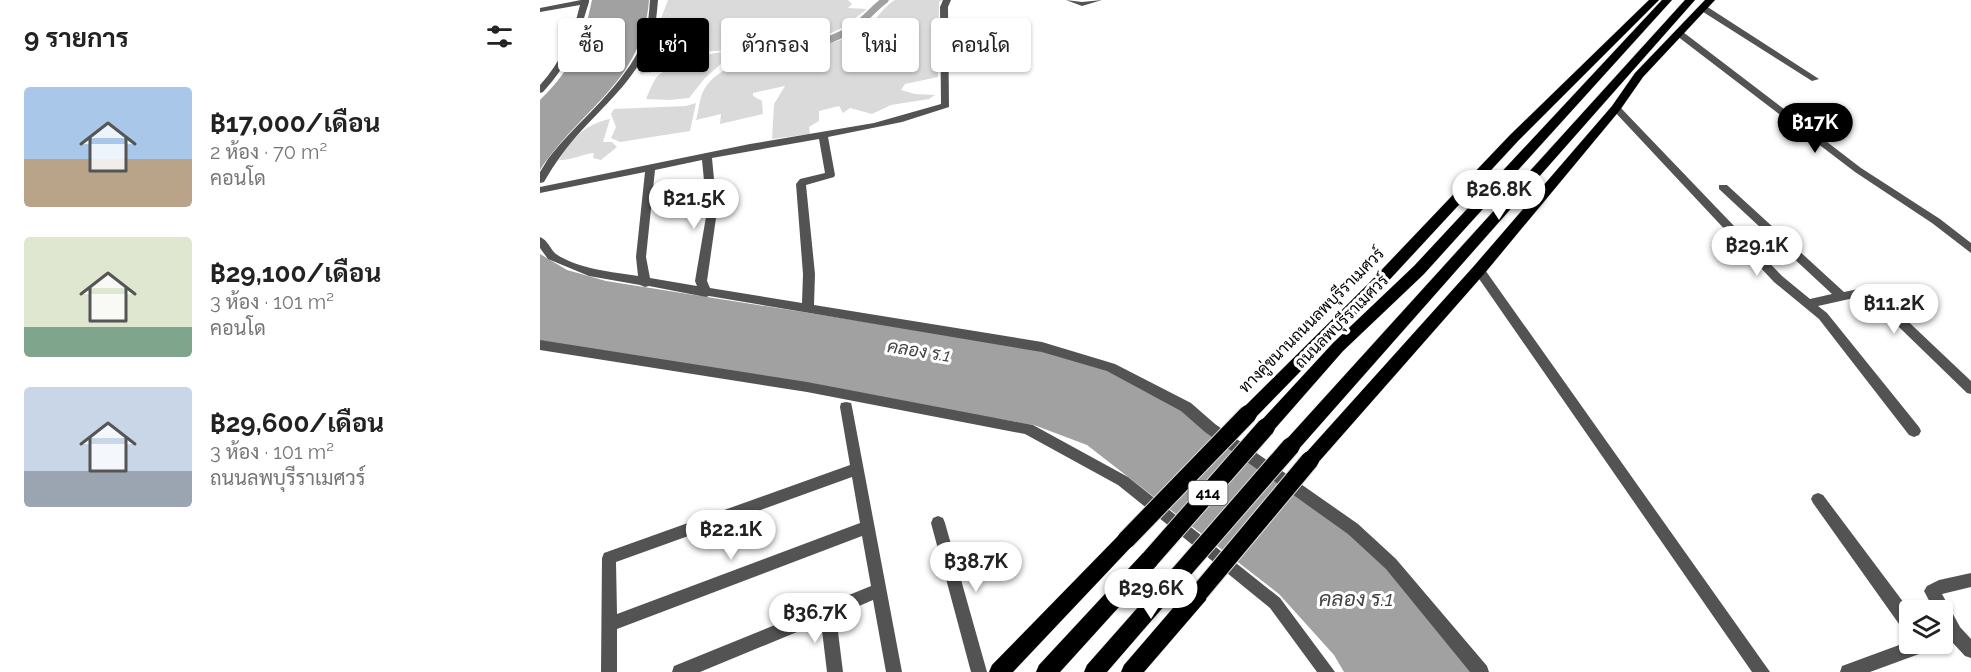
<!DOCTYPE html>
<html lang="th">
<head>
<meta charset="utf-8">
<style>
	:root { --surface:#fff; --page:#f6f6f6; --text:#222; --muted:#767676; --accent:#000 }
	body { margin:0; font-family:Raleway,Sarabun,sans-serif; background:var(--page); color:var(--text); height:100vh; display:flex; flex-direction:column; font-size:22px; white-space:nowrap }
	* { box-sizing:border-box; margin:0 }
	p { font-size:20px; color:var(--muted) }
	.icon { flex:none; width:33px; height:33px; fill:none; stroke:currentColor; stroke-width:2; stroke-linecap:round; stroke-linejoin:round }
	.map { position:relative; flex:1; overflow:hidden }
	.drawer { display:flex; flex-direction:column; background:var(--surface); width:540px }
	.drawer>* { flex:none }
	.hud { position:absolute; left:18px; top:18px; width:570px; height:54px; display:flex; gap:12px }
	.buttons { position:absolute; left:1359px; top:600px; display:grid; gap:12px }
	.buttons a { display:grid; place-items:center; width:54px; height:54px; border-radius:6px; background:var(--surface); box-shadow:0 2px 4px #0004; font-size:30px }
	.price { position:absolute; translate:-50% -51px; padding:0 14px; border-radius:21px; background:#fff; color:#222; font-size:20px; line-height:39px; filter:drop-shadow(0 2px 3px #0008) }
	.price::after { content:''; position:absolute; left:50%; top:36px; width:18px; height:14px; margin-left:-9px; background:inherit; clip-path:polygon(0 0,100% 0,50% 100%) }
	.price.selected { background:var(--accent); color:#fff }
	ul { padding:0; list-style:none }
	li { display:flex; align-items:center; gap:18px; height:150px; padding:0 24px }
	li span { display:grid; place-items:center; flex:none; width:168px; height:120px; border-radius:6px; color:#555 }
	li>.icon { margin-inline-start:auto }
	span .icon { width:72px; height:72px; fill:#fffc; stroke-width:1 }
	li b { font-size:26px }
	h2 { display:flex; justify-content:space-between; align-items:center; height:72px; padding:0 24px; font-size:26px }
	.tag { padding:0 21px; border-radius:6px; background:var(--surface); box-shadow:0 2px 4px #0004; font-size:21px; line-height:54px }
	.tag.selected { background:var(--accent); color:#fff }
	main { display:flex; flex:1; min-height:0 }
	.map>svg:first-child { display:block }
</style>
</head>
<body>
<main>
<section class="drawer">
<h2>9 รายการ<svg class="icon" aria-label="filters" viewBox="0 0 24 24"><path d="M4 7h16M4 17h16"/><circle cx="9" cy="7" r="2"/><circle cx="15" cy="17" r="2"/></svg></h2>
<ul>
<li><span style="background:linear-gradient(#a9c7e8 60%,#b9a48a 0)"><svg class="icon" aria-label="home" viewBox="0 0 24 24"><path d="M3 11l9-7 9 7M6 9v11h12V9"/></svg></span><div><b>฿17,000/เดือน</b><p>2 ห้อง · 70 m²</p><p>คอนโด</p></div></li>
<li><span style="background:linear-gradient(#dfe7d0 75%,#7fa58c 0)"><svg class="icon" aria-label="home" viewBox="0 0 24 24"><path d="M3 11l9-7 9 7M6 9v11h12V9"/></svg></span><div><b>฿29,100/เดือน</b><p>3 ห้อง · 101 m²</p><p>คอนโด</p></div></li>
<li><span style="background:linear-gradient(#c9d6e8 70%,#9aa5b1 0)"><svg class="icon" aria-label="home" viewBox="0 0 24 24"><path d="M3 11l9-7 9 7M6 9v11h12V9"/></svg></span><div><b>฿29,600/เดือน</b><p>3 ห้อง · 101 m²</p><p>ถนนลพบุรีราเมศวร์</p></div></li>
</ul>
</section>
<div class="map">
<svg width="1431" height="672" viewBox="0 0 1431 672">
	<rect width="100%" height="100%" fill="#fff"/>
	<path fill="#dadada" d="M 128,0 L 308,0 L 312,4 L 308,8 L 327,9 L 304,27 L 274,41 L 199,50 L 152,52 L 114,72 L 100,74 L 115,34 L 129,33 L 141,23 L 120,21 Z
		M 355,0 L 403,0 L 399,2 L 398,77 L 365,84 L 361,90 L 375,94 L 395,95 L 389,99 L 351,105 L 332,114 L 310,108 L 303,113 L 299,106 L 279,111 L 279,121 L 269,127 L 270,134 L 232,139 L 234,104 L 245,86 L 213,93 L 213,96 L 222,101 L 223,114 L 180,124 L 181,114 L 156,120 C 158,113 159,104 161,97 C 168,73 199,62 220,55 C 234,64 247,66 261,60 L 254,56 L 256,50 C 276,46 313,40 328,27 C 338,18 343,7 355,0 Z
		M 182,52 L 192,54 L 165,78 L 149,98 L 129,100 L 106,99 C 118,72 116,71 147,67 L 146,58 Z
		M 156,103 L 150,131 L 80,142 L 71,138 L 76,127 L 71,114 L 74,109 L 146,106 Z
		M 70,119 L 63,142 L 72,142 L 77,147 L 61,160 L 53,158 L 54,153 C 42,154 30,161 19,160 C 31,138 46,124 70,119 Z"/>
	<path fill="#a1a1a1" d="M 52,0 L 109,0 C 103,82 41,108 0,170 L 0,100 C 32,69 43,43 52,0 Z
		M 0,254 L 27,270 L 66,281 L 504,350 L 569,370 L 640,406 L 811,531 L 848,565 L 932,672 L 804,672 L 794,655 L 739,594 L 547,445 L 494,425 L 0,341 Z"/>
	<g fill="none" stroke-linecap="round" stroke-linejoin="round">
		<path stroke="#a1a1a1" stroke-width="7" d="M 213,51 C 245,49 285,47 313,28 C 325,20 334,8 345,0"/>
		<g stroke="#dbdbdb" stroke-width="1">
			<path id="major" d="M 1109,0 L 1119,0 L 978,141 L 840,290 L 714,419 L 708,421 L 702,419 L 700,414 L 702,409 L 830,282 L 970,135 Z
				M 1122,0 L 1132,0 L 884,274 L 803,351 L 732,432 L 726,434 L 720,432 L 718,427 L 720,422 L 793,343 L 874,266 Z
				M 1145,0 L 1155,0 L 757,451 L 751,453 L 745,451 L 743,446 L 745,441 Z
				M 1165,0 L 1175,0 L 1103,77 L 1080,110 L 944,274 L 776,465 L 770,467 L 764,465 L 761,460 L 764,455 L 934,266 L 1072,106 L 1095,73 Z
				M 586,531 L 592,534 L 595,540 L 592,546 L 473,672 L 449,672 L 452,665 L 580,534 Z
				M 610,550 L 617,553 L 619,559 L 617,565 L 520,672 L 496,672 L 499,665 L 603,553 Z
				M 637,568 L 644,571 L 646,577 L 644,583 L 567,672 L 544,672 L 547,665 L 630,571 Z
				M 659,584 L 666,586 L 669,593 L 666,600 L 604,672 L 581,672 L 584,665 L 652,586 Z"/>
		</g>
		<path fill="#535353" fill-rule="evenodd" d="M 41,0 L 49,0 L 49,2 C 38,38 30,63 3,92 L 0,93 L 0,85 C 21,62 33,35 40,5 L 0,12 L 0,8 Z
			M 110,0 L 118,0 C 117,12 116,25 112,37 C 100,74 68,102 42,130 C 27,146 15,163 4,182 L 0,183 L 0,172 L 8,159 C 38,120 84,87 103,41 C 108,28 109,14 110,0 Z
			M 403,0 L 411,0 L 408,7 L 409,107 L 362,122 L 288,137 L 295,175 L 294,177 L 266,185 L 275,274 L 274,305 L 502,342 L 575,364 L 651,403 L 675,424 L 818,524 L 856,559 L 947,666 L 949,672 L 930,672 L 846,569 L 808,534 L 665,432 L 641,411 L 567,371 L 502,352 L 169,296 L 166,297 L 109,286 L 105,287 L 100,285 L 49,276 L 8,259 L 0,248 L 0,237 C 8,240 10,249 16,254 C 38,269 73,272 98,276 L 96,257 L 105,172 L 0,193 L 0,187 L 210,144 L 334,123 L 401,104 L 400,7 ZM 279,139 L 285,173 L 260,179 L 256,184 L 263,274 L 262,303 L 170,288 L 167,281 L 177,211 L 172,158 ZM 162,160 L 167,211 L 155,281 L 157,286 L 110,278 L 106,257 L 115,170 Z
			M 526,0 L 542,2 L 562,0 L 542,6 Z
			M 1160,6 L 1166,6 L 1279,79 L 1272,81 L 1160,10 Z
			M 1137,32 L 1143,32 L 1321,168 L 1400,219 L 1431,243 L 1431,253 L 1392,223 L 1315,172 L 1137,36 Z
			M 1076,105 L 1079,106 L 1242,276 L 1270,299 L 1292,294 L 1179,189 L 1179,185 L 1187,185 L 1304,292 L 1323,288 L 1337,292 L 1431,381 L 1431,394 L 1427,393 L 1329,298 L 1323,296 L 1278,306 L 1287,313 L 1379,427 L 1381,431 L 1379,435 L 1374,437 L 1369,435 L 1279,319 L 1234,282 L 1073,110 L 1073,106 Z
			M 939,266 L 943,267 L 1230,672 L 1212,672 L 935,273 L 933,270 Z
			M 0,340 L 267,382 L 493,425 L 588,477 L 740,598 L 795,672 L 777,672 L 730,608 L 649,542 L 578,485 L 485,434 L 267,392 L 0,350 Z
			M 306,402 L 311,403 L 312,407 L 362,672 L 346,672 L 333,600 L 296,616 L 303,672 L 287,672 L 281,622 L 160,672 L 132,672 L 134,666 L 331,586 L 322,536 L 77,629 L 77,672 L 61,672 L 62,558 L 64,553 L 310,465 L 300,407 L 301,403 ZM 312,477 L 320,523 L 77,614 L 76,562 Z
			M 1278,493 L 1283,495 L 1370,611 L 1370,633 L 1364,631 L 1273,503 L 1271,499 L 1273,495 Z
			M 398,516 L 403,518 L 405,523 L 447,672 L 431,672 L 391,523 L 393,518 Z
			M 1431,573 L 1431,587 L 1402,594 L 1420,627 L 1431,639 L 1431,658 L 1425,656 L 1412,642 L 1402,645 L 1399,644 L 1402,644 L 1402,610 L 1394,610 L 1384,591 L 1387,586 L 1399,580 Z
			M 1370,641 L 1370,644 L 1392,644 L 1390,650 L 1330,672 L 1300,672 L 1302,666 Z"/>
		<use href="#major" fill="#000" fill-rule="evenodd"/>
		<g stroke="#dbdbdb" stroke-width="20" stroke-linecap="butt">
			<path id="major-bridge" d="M 586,540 L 708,414
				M 610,559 L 726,427
				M 637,577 L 751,446
				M 659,593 L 770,460"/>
		</g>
		<use href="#major-bridge" stroke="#000" stroke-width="18"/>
	</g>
	<g text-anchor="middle" stroke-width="6" stroke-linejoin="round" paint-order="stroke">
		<rect fill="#fff" stroke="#4c4c4c" stroke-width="1.5" x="648.5" y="481" width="39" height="24" rx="4.5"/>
		<g font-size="15" font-weight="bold" fill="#000">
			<text x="668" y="498">414</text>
		</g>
		<g font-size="16" fill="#000" stroke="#fff">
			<text transform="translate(771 320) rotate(-45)" y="6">ทางคู่ขนานถนนลพบุรีราเมศวร์</text>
			<text transform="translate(801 321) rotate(-45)" y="6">ถนนลพบุรีราเมศวร์</text>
		</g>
		<g font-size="18" font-style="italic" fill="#424242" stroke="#fff">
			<text transform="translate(379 351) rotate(9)" y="6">คลอง ร.1</text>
		</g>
		<g font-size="21" font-style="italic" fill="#424242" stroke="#fff">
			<text x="816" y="606">คลอง ร.1</text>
		</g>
	</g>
</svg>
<div class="buttons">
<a><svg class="icon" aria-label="layers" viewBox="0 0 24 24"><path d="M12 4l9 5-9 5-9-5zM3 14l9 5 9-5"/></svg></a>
</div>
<b class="price selected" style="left:1275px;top:154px">฿17K</b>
<b class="price" style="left:959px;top:221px">฿26.8K</b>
<b class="price" style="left:154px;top:230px">฿21.5K</b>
<b class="price" style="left:1217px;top:277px">฿29.1K</b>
<b class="price" style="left:1354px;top:335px">฿11.2K</b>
<b class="price" style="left:191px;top:561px">฿22.1K</b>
<b class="price" style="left:436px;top:593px">฿38.7K</b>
<b class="price" style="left:611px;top:620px">฿29.6K</b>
<b class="price" style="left:275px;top:644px">฿36.7K</b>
<div class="hud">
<a class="tag">ซื้อ</a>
<a class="tag selected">เช่า</a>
<a class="tag">ตัวกรอง</a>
<a class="tag">ใหม่</a>
<a class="tag">คอนโด</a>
</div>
</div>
</main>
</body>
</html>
